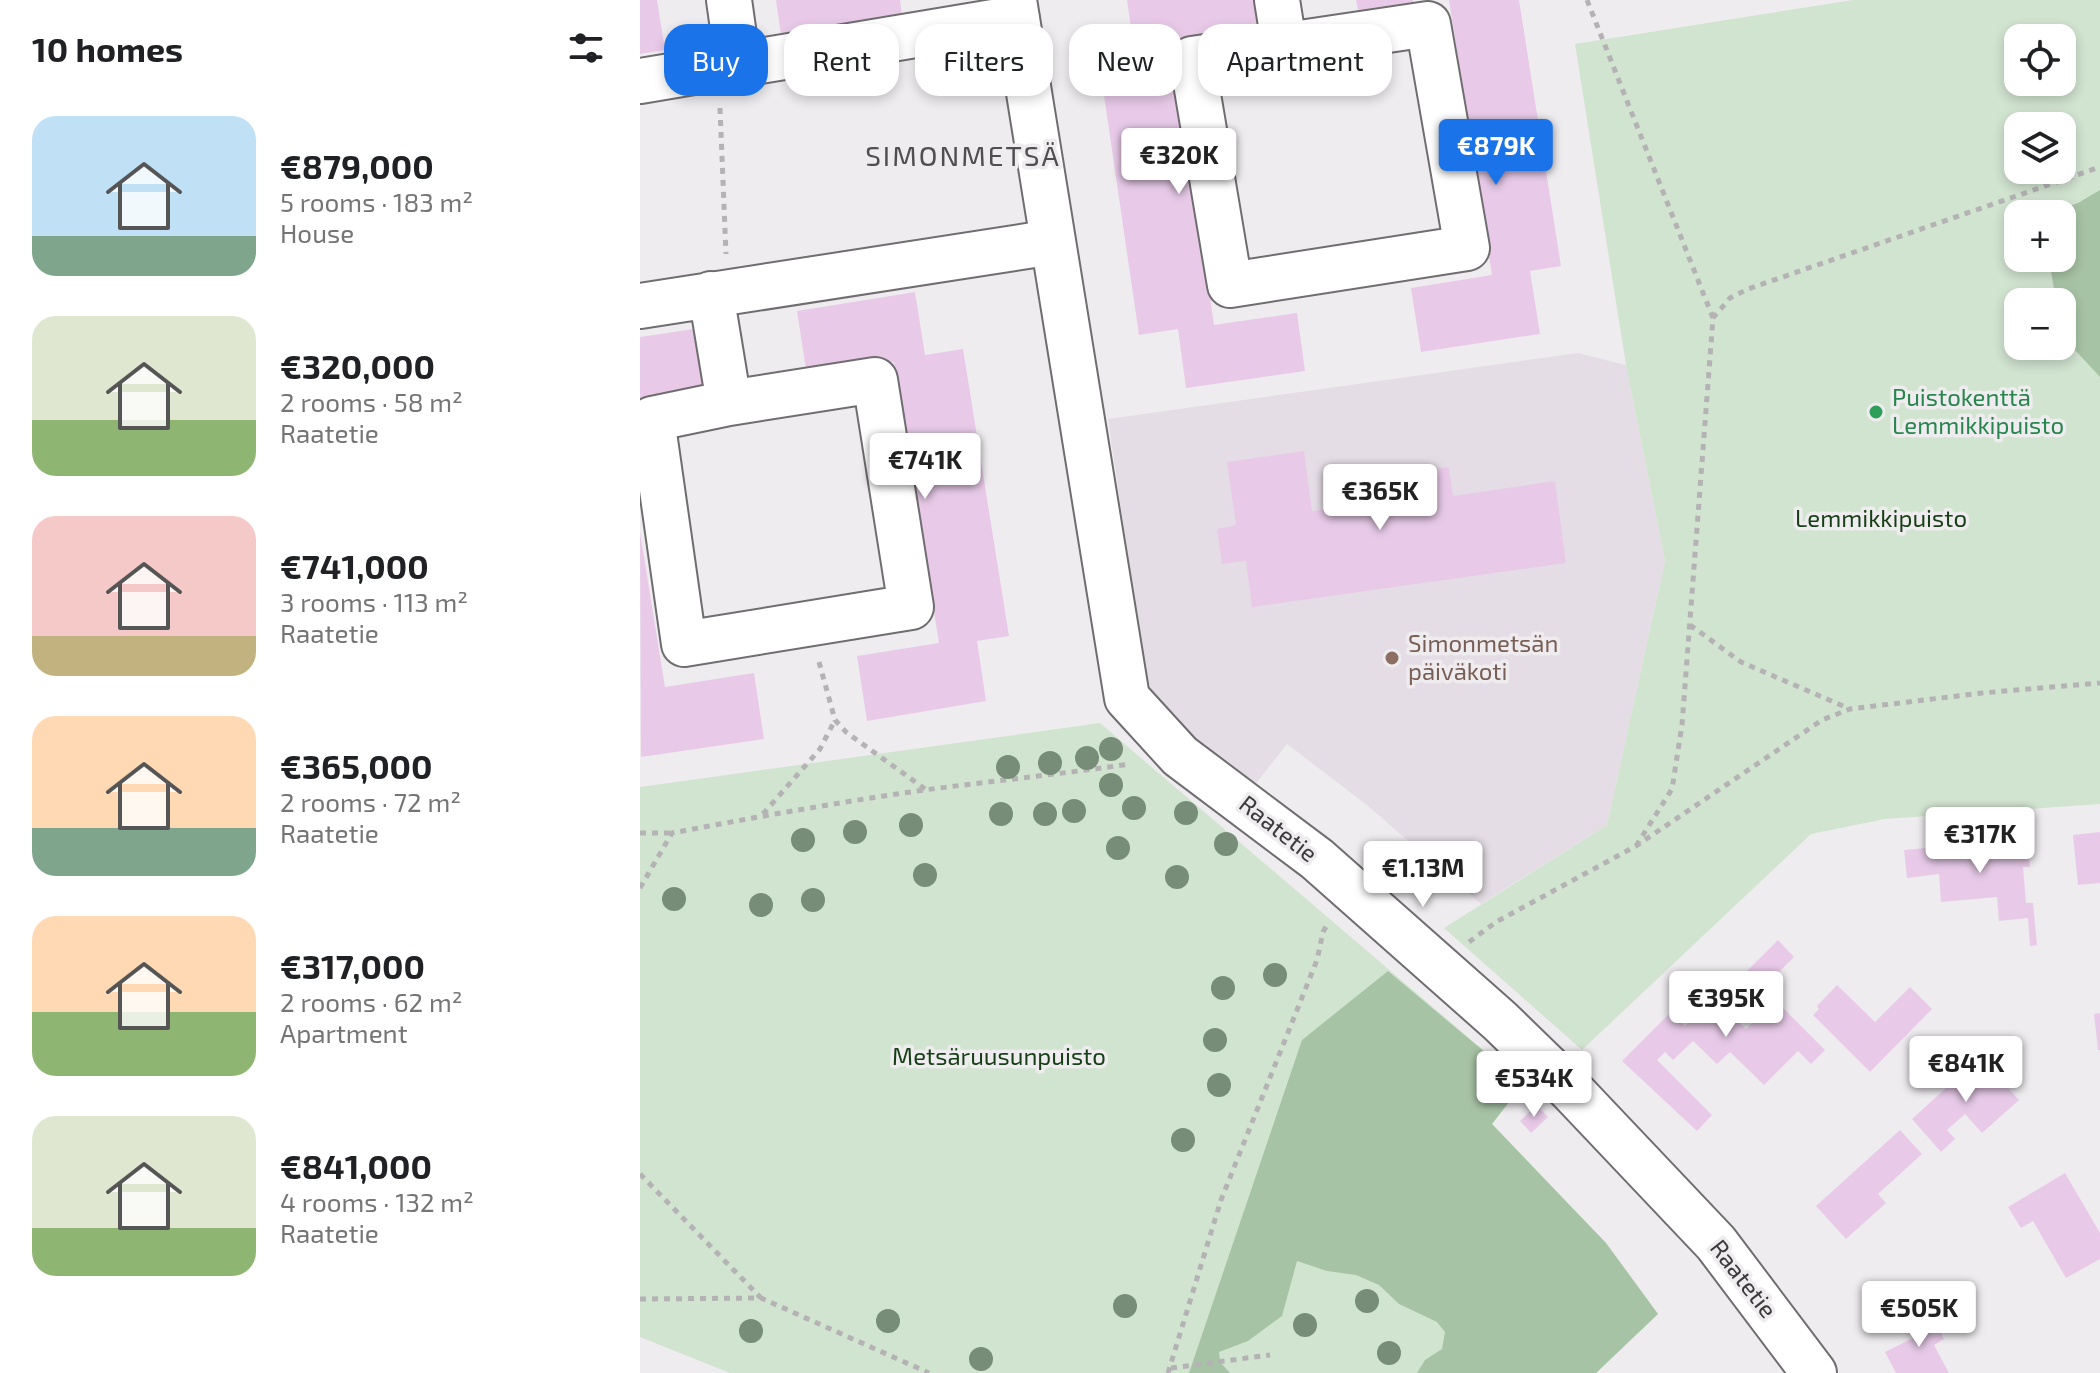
<!DOCTYPE html>
<html lang="en">
<head>
<meta charset="utf-8">
<style>
	:root { --surface:#fff; --page:#f2f2f2; --text:#202124; --muted:#757577; --accent:#1a73e8 }
	body { margin:0; font-family:"Exo 2",sans-serif; background:var(--page); color:var(--text); height:100vh; display:flex; flex-direction:column; font-size:30px; white-space:nowrap }
	* { box-sizing:border-box; margin:0 }
	p { font-size:26px; color:var(--muted) }
	.icon { flex:none; width:44px; height:44px; fill:none; stroke:currentColor; stroke-width:2; stroke-linecap:round; stroke-linejoin:round }
	.map { position:relative; flex:1; overflow:hidden }
	.sheet { display:flex; flex-direction:column; background:var(--surface); width:640px }
	.sheet>* { flex:none }
	.hud { position:absolute; left:24px; top:24px; width:760px; height:72px; display:flex; gap:16px }
	.buttons { position:absolute; left:1364px; top:24px; display:grid; gap:16px }
	.buttons a { display:grid; place-items:center; width:72px; height:72px; border-radius:16px; background:var(--surface); box-shadow:0 4px 12px #0003; font-size:40px }
	.price { position:absolute; translate:-50% -68px; padding:0 18px; border-radius:8px; background:#fff; color:#222; font-size:26px; line-height:52px; filter:drop-shadow(0 2px 4px #0008) }
	.price::after { content:''; position:absolute; left:50%; top:48px; width:24px; height:18px; margin-left:-12px; background:inherit; clip-path:polygon(0 0,100% 0,50% 100%) }
	.price.current { background:var(--accent); color:#fff }
	ul { padding:0; list-style:none }
	li { display:flex; align-items:center; gap:24px; height:200px; padding:0 32px }
	li span { display:grid; place-items:center; flex:none; width:224px; height:160px; border-radius:24px; color:#555 }
	li>.icon { margin-inline-start:auto }
	span .icon { width:96px; height:96px; fill:#fffc; stroke-width:1 }
	li b { font-size:34px }
	h2 { display:flex; justify-content:space-between; align-items:center; height:96px; padding:0 32px; font-size:34px }
	.chip { padding:0 28px; border-radius:24px; background:var(--surface); box-shadow:0 4px 12px #0003; font-size:28px; line-height:72px }
	.chip.current { background:var(--accent); color:#fff }
	main { display:flex; flex:1; min-height:0 }
	.map>svg:first-child { display:block }
</style>
</head>
<body>
<main>
<section class="sheet">
<h2>10 homes<svg class="icon" aria-label="filters" viewBox="0 0 24 24"><path d="M4 7h16M4 17h16"/><circle cx="9" cy="7" r="2"/><circle cx="15" cy="17" r="2"/></svg></h2>
<ul>
<li><span style="background:linear-gradient(#bfe0f5 75%,#7fa58c 0)"><svg class="icon" aria-label="home" viewBox="0 0 24 24"><path d="M3 11l9-7 9 7M6 9v11h12V9"/></svg></span><div><b>€879,000</b><p>5 rooms · 183 m²</p><p>House</p></div></li>
<li><span style="background:linear-gradient(#dfe7d0 65%,#8fb573 0)"><svg class="icon" aria-label="home" viewBox="0 0 24 24"><path d="M3 11l9-7 9 7M6 9v11h12V9"/></svg></span><div><b>€320,000</b><p>2 rooms · 58 m²</p><p>Raatetie</p></div></li>
<li><span style="background:linear-gradient(#f6c9c9 75%,#c2b280 0)"><svg class="icon" aria-label="home" viewBox="0 0 24 24"><path d="M3 11l9-7 9 7M6 9v11h12V9"/></svg></span><div><b>€741,000</b><p>3 rooms · 113 m²</p><p>Raatetie</p></div></li>
<li><span style="background:linear-gradient(#ffd9b3 70%,#7fa58c 0)"><svg class="icon" aria-label="home" viewBox="0 0 24 24"><path d="M3 11l9-7 9 7M6 9v11h12V9"/></svg></span><div><b>€365,000</b><p>2 rooms · 72 m²</p><p>Raatetie</p></div></li>
<li><span style="background:linear-gradient(#ffd9b3 60%,#8fb573 0)"><svg class="icon" aria-label="home" viewBox="0 0 24 24"><path d="M3 11l9-7 9 7M6 9v11h12V9"/></svg></span><div><b>€317,000</b><p>2 rooms · 62 m²</p><p>Apartment</p></div></li>
<li><span style="background:linear-gradient(#dfe7d0 70%,#8fb573 0)"><svg class="icon" aria-label="home" viewBox="0 0 24 24"><path d="M3 11l9-7 9 7M6 9v11h12V9"/></svg></span><div><b>€841,000</b><p>4 rooms · 132 m²</p><p>Raatetie</p></div></li>
</ul>
</section>
<div class="map">
<svg width="1460" height="1373" viewBox="0 0 1460 1373">
	<rect width="100%" height="100%" fill="#efecef"/>
	<path fill="#e5dde5" d="M 938,353 L 986,365 L 1025,561 L 967,825 L 841,904 L 728,806 L 647,744 L 610,791 L 501,690 L 498,626 L 468,419 Z"/>
	<path fill="#d1e4d0" fill-rule="evenodd" d="M 1213,0 L 1460,0 L 1460,804 L 1245,819 L 1171,834 L 942,1050 L 804,928 L 967,825 L 1025,561 L 986,365 L 935,44 ZM 1378,38 L 1422,38 L 1422,82 L 1378,82 ZM 1378,126 L 1422,126 L 1422,170 L 1378,170 ZM 1378,214 L 1422,214 L 1422,258 L 1378,258 ZM 1378,302 L 1422,302 L 1422,346 L 1378,346 Z
		M 460,723 L 883,1084 L 852,1124 L 966,1243 L 1018,1314 L 956,1373 L 90,1373 L 0,1337 L 0,787 Z"/>
	<path fill="#a7c3a5" d="M 1460,190 L 1460,377 L 1422,336 L 1422,302 L 1416,302 L 1409,258 L 1422,258 L 1422,214 L 1406,214 L 1438,203 Z
		M 748,971 L 883,1084 L 852,1124 L 966,1243 L 1018,1314 L 956,1373 L 777,1373 L 785,1360 L 802,1349 L 805,1332 L 797,1322 L 759,1304 L 739,1285 L 716,1275 L 687,1271 L 657,1261 L 642,1316 L 608,1341 L 579,1352 L 580,1362 L 590,1373 L 549,1373 L 662,1040 Z"/>
	<path fill="#e8cae8" d="M 0,0 L 17,0 L 25,50 L 0,54 Z
		M 136,0 L 260,0 L 262,15 L 141,35 Z
		M 487,0 L 617,0 L 622,33 L 534,45 L 574,325 L 657,313 L 665,371 L 546,388 L 538,329 L 499,335 L 458,54 L 494,49 Z
		M 716,0 L 773,0 L 773,2 L 718,10 Z
		M 809,0 L 879,0 L 921,266 L 890,271 L 900,334 L 781,352 L 771,288 L 852,275 Z
		M 275,292 L 285,355 L 323,349 L 369,636 L 337,641 L 346,701 L 227,721 L 217,656 L 299,643 L 254,362 L 167,376 L 157,311 Z
		M 60,328 L 70,395 L 0,405 L 0,337 Z
		M 664,451 L 672,511 L 738,501 L 734,477 L 809,467 L 813,496 L 915,481 L 926,563 L 612,607 L 606,561 L 582,564 L 577,529 L 596,525 L 587,462 Z
		M 0,532 L 25,687 L 114,673 L 124,739 L 1,757 Z
		M 1460,832 L 1460,883 L 1438,885 L 1433,835 Z
		M 1388,839 L 1390,867 L 1383,867 L 1386,903 L 1393,903 L 1397,945 L 1390,946 L 1388,918 L 1359,921 L 1357,897 L 1301,902 L 1299,874 L 1267,878 L 1264,850 Z
		M 1138,940 L 1154,957 L 1123,988 L 1185,1050 L 1171,1064 L 1158,1051 L 1124,1085 L 1090,1052 L 1077,1064 L 1053,1041 L 1033,1060 L 1025,1052 L 1017,1060 L 1072,1115 L 1057,1131 L 982,1061 L 1031,1012 L 1045,1026 L 1074,997 L 1106,1029 L 1121,1014 L 1092,986 Z
		M 1197,985 L 1235,1022 L 1270,987 L 1292,1009 L 1230,1072 L 1173,1015 L 1179,1009 L 1177,1006 Z
		M 1460,1013 L 1460,1050 L 1458,1050 L 1454,1014 Z
		M 1340,1057 L 1379,1100 L 1342,1133 L 1325,1114 L 1307,1130 L 1315,1139 L 1301,1152 L 1272,1119 Z
		M 897,1105 L 908,1117 L 891,1133 L 880,1121 Z
		M 1260,1130 L 1282,1154 L 1238,1194 L 1246,1203 L 1206,1239 L 1176,1206 Z
		M 1425,1173 L 1460,1233 L 1460,1259 L 1426,1278 L 1393,1221 L 1381,1228 L 1368,1207 Z
		M 1290,1311 L 1304,1339 L 1294,1345 L 1309,1373 L 1256,1373 L 1245,1352 L 1275,1337 L 1268,1323 Z"/>
	<g fill="none" stroke-linecap="round" stroke-linejoin="round">
		<g stroke="#706d70" stroke-width="48">
			<path id="minor" d="M 89,0 L 98,64
				M 374,0 L 487,698 L 540,756 L 677,859 L 860,1021 L 931,1090 L 1076,1243 L 1174,1373
				M 637,0 L 644,44
				M 788,24 L 827,248 L 590,285 L 552,59 Z
				M 0,81 L 377,18
				M 71,294 L 89,403
				M 0,306 L 413,242
				M 235,380 L 271,607 L 44,644 L 12,419 L 89,403 Z"/>
		</g>
		<path stroke="#b5b2b5" stroke-width="5" stroke-dasharray="6 6" stroke-linecap="butt" d="M 947,0 L 1073,318
			M 80,108 L 86,254
			M 1050,625 L 1101,662 L 1210,709
			M 179,662 L 195,720 L 206,732 L 285,789
			M 123,814 L 180,749 L 195,720
			M 0,833 L 31,833
			M 996,846 L 1032,789 L 1042,725 L 1073,318 L 1090,298 L 1108,289 L 1460,167
			M 0,888 L 32,833 C 116,817 200,802 284,790 C 353,781 421,774 490,764
			M 829,942 L 856,922 L 996,846 L 1182,720 L 1210,709 L 1342,693 L 1460,683
			M 0,1174 L 121,1298
			M 0,1299 L 121,1298 L 289,1373
			M 531,1368 L 630,1355
			M 528,1373 L 581,1200 L 677,960 L 683,932 L 688,923"/>
		<use href="#minor" stroke="#fff" stroke-width="44"/>
	</g>
	<g fill="#788d78">
		<circle cx="471" cy="749" r="12"/>
		<circle cx="447" cy="758" r="12"/>
		<circle cx="410" cy="763" r="12"/>
		<circle cx="368" cy="767" r="12"/>
		<circle cx="471" cy="785" r="12"/>
		<circle cx="494" cy="808" r="12"/>
		<circle cx="434" cy="811" r="12"/>
		<circle cx="546" cy="813" r="12"/>
		<circle cx="361" cy="814" r="12"/>
		<circle cx="405" cy="814" r="12"/>
		<circle cx="271" cy="825" r="12"/>
		<circle cx="215" cy="832" r="12"/>
		<circle cx="163" cy="840" r="12"/>
		<circle cx="586" cy="844" r="12"/>
		<circle cx="478" cy="848" r="12"/>
		<circle cx="285" cy="875" r="12"/>
		<circle cx="537" cy="877" r="12"/>
		<circle cx="34" cy="899" r="12"/>
		<circle cx="173" cy="900" r="12"/>
		<circle cx="121" cy="905" r="12"/>
		<circle cx="635" cy="975" r="12"/>
		<circle cx="583" cy="988" r="12"/>
		<circle cx="575" cy="1040" r="12"/>
		<circle cx="579" cy="1085" r="12"/>
		<circle cx="543" cy="1140" r="12"/>
		<circle cx="727" cy="1301" r="12"/>
		<circle cx="485" cy="1306" r="12"/>
		<circle cx="248" cy="1321" r="12"/>
		<circle cx="665" cy="1325" r="12"/>
		<circle cx="111" cy="1331" r="12"/>
		<circle cx="749" cy="1353" r="12"/>
		<circle cx="341" cy="1359" r="12"/>
	</g>
	<circle fill="#2e9e5b" stroke="#efecef" stroke-width="3" cx="1236" cy="412" r="8"/>
	<circle fill="#8d6e63" stroke="#efecef" stroke-width="3" cx="752" cy="658" r="8"/>
	<g text-anchor="middle" stroke-width="7" stroke-linejoin="round" paint-order="stroke">
		<g font-size="24" fill="#27864d" stroke="#efecef" text-anchor="start">
			<text x="1252" y="406">Puistokenttä<tspan x="1252" dy="28">Lemmikkipuisto</tspan></text>
		</g>
		<g font-size="24" fill="#163f16" stroke="#efecef">
			<text x="1241" y="527">Lemmikkipuisto</text>
			<text x="359" y="1065">Metsäruusunpuisto</text>
		</g>
		<g font-size="24" fill="#785e54" stroke="#efecef" text-anchor="start">
			<text x="768" y="652">Simonmetsän<tspan x="768" dy="28">päiväkoti</tspan></text>
		</g>
		<g font-size="24" fill="#3b3a3b" stroke="#efecef">
			<text transform="translate(638 829) rotate(38)" y="8">Raatetie</text>
			<text transform="translate(1103 1279) rotate(52)" y="8">Raatetie</text>
		</g>
		<g font-size="28" letter-spacing="2" fill="#504e50" stroke="#efecef">
			<text x="323" y="166">SIMONMETSÄ</text>
		</g>
	</g>
</svg>
<div class="buttons">
<a><svg class="icon" aria-label="locate" viewBox="0 0 24 24"><circle cx="12" cy="12" r="6"/><path d="M12 2v4M12 18v4M2 12h4M18 12h4"/></svg></a>
<a><svg class="icon" aria-label="layers" viewBox="0 0 24 24"><path d="M12 4l9 5-9 5-9-5zM3 14l9 5 9-5"/></svg></a>
<a>+</a>
<a>−</a>
</div>
<b class="price current" style="left:856px;top:187px">€879K</b>
<b class="price" style="left:539px;top:196px">€320K</b>
<b class="price" style="left:285px;top:501px">€741K</b>
<b class="price" style="left:740px;top:532px">€365K</b>
<b class="price" style="left:1340px;top:875px">€317K</b>
<b class="price" style="left:783px;top:909px">€1.13M</b>
<b class="price" style="left:1086px;top:1039px">€395K</b>
<b class="price" style="left:1326px;top:1104px">€841K</b>
<b class="price" style="left:894px;top:1119px">€534K</b>
<b class="price" style="left:1279px;top:1349px">€505K</b>
<div class="hud">
<a class="chip current">Buy</a>
<a class="chip">Rent</a>
<a class="chip">Filters</a>
<a class="chip">New</a>
<a class="chip">Apartment</a>
</div>
</div>
</main>
</body>
</html>
